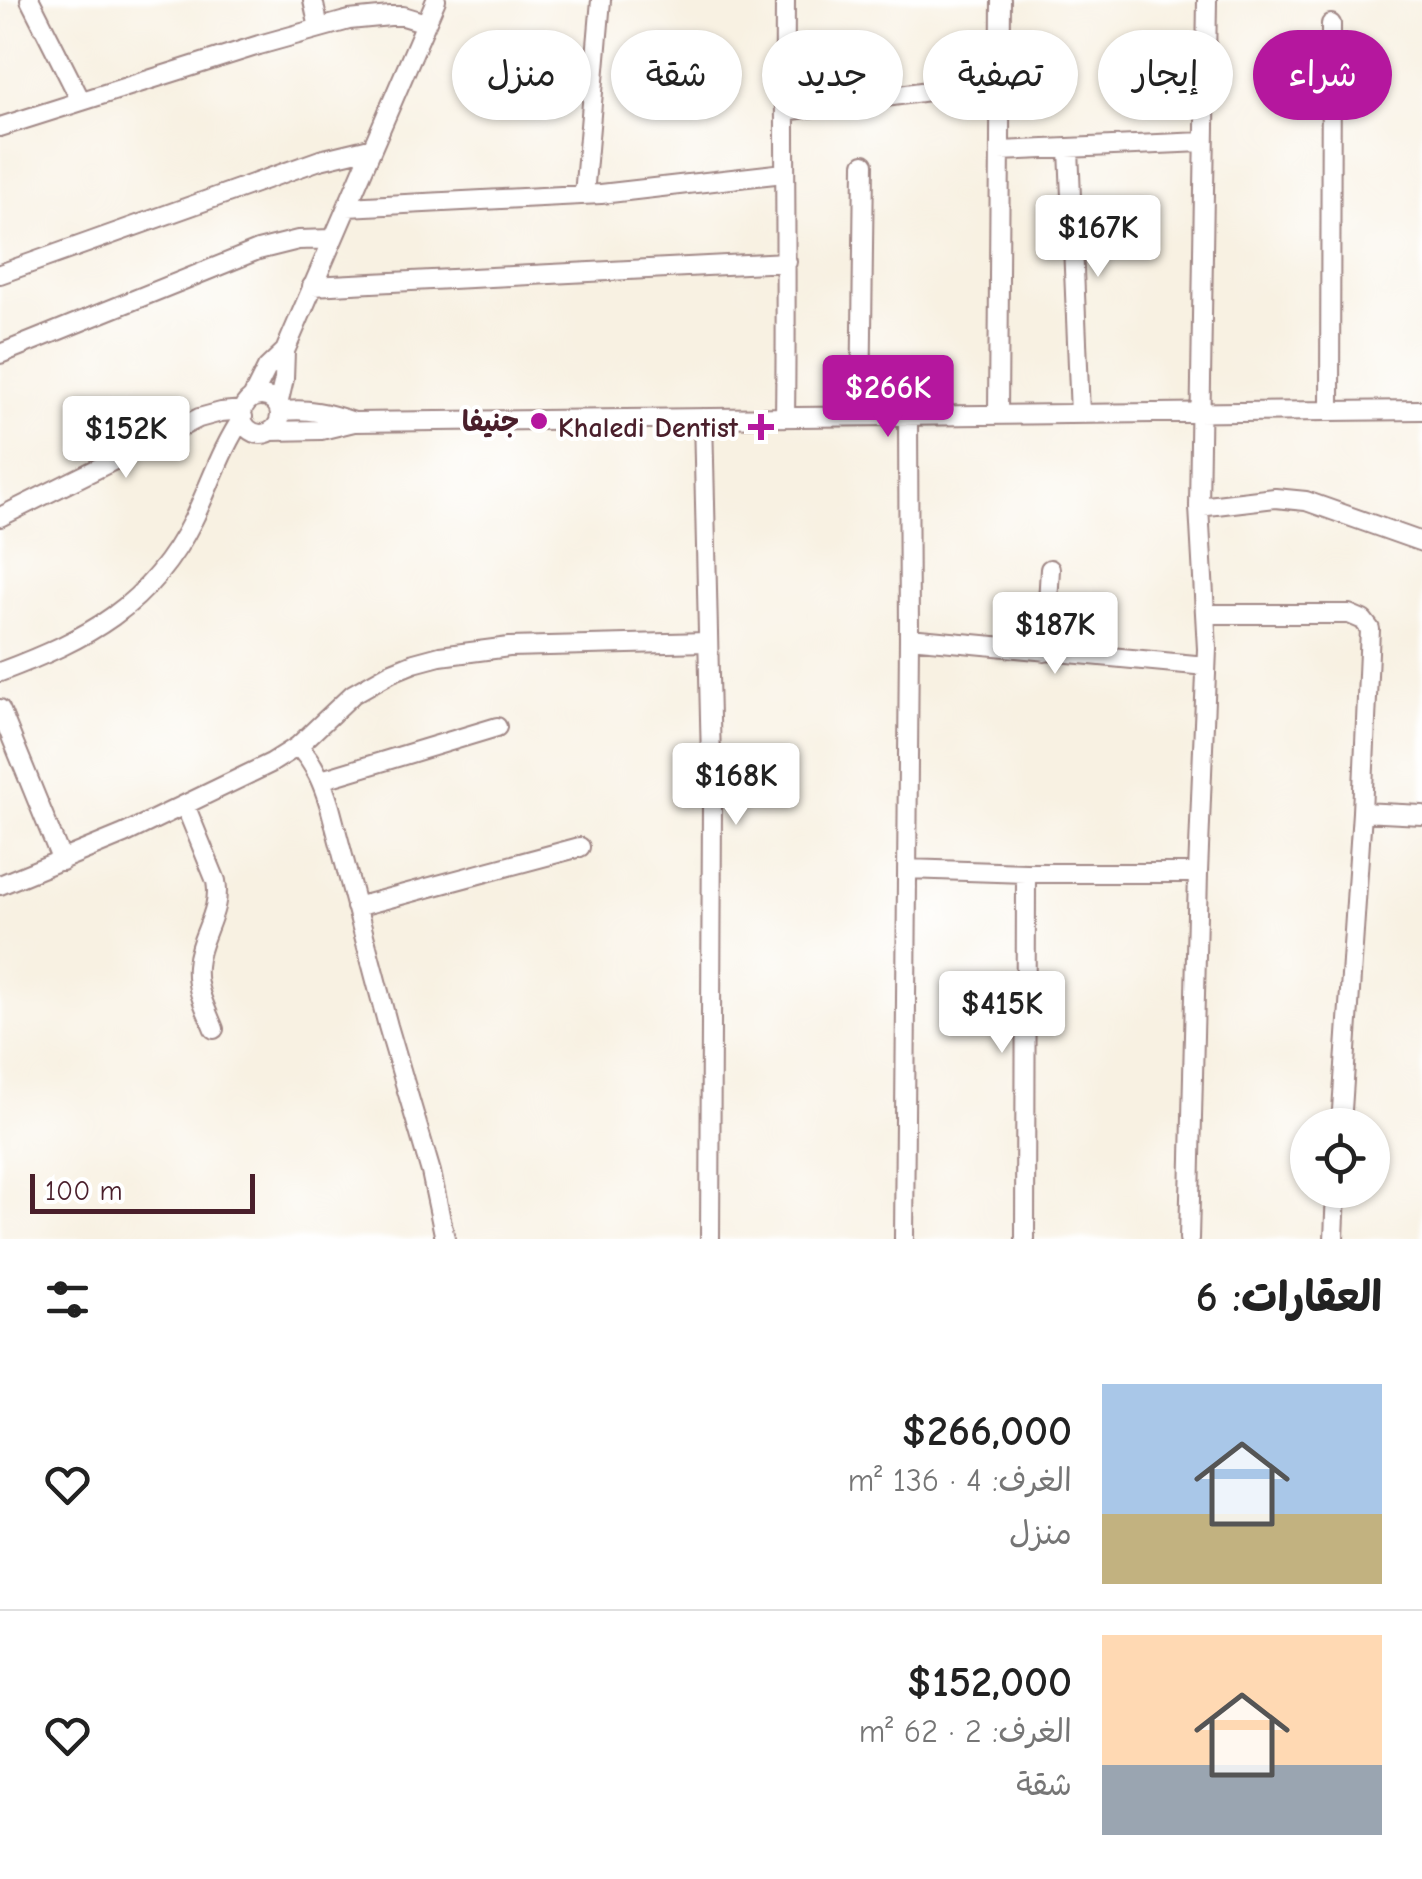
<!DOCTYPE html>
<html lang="ar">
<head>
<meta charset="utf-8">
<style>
	:root { --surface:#fff; --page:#f6f6f6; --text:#222; --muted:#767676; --line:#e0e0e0; --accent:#b5179e }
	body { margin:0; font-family:"Comic Neue","Playpen Sans Arabic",sans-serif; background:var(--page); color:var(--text); direction:rtl; height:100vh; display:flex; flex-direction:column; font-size:38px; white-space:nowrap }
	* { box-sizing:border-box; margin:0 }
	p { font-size:32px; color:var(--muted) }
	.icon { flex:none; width:55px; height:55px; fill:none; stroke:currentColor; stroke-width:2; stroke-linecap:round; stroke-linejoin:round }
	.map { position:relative; height:1239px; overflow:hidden; direction:ltr }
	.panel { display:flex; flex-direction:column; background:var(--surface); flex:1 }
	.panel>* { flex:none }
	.hud { position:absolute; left:30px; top:30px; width:1362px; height:90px; direction:rtl; display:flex; gap:20px }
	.controls { position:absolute; left:1290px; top:1108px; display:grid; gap:20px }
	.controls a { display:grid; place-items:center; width:100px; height:100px; border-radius:50%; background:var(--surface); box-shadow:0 2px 8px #0004; font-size:50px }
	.scale { position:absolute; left:30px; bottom:25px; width:225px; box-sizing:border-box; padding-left:10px; border:5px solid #4a1f2b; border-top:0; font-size:28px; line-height:35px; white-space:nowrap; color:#4a1f2b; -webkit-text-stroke:8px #fff; paint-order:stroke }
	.price { position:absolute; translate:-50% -85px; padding:0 22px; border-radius:10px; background:#fff; color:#222; font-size:32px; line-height:65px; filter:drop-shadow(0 2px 5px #0008) }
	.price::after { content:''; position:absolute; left:50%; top:60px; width:30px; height:22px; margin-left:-15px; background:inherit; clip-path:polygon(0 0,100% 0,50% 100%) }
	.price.on { background:var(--accent); color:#fff }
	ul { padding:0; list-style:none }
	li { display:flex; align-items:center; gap:30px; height:250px; padding:0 40px }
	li+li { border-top:2px solid var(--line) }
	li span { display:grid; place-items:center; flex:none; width:280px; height:200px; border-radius:0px; color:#555 }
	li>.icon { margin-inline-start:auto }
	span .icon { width:120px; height:120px; fill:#fffc; stroke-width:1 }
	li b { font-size:42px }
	h2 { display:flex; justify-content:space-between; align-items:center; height:120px; padding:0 40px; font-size:42px }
	.tag { padding:0 35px; border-radius:45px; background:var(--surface); box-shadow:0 2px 8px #0004; font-size:35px; line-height:90px }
	.tag.on { background:var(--accent); color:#fff }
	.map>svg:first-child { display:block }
</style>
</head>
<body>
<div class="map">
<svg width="1422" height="1239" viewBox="0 0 1422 1239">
	<rect width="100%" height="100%" fill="#fff"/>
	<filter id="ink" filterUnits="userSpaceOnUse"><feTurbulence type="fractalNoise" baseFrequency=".01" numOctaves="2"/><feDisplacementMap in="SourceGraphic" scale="20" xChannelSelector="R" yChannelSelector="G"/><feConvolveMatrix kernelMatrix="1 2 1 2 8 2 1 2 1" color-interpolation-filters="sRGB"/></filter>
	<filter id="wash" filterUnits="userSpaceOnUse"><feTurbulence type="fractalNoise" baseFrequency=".0048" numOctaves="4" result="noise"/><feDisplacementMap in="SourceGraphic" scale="40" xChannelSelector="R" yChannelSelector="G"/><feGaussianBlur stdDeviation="2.25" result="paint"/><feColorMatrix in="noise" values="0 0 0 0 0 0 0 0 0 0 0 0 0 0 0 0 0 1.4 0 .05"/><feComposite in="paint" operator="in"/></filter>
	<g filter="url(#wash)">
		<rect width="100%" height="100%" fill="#f8f1e2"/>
	</g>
	<g filter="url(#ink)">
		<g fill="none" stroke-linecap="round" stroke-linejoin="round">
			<g stroke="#a18886" stroke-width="22">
				<path id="minor" d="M 30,0 L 81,101
					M 313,0 L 319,28
					M 785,0 C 784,139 787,278 785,417
					M 785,111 L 1000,81
					M 0,127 L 259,45 L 349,20 L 390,16 L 403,16 L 426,23
					M 1069,149 L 1080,414
					M 1000,151 L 1203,142
					M 584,195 L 601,0
					M 347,207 L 601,194 L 784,173
					M 0,274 L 320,160 L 370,148
					M 312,286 L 787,262
					M 0,354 L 258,250 L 298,240 L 332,239
					M242 415a19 19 0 1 1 38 0a19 19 0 1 1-38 0Z
					M 252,398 L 267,368 L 285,351
					M 278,405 L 284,379 L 285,351 L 436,0
					M 1330,411 L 1331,24
					M 280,412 C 306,407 330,414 354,422
					M 998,415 L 1001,0
					M 861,416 L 864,164
					M 703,418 L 712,804 L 710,1239
					M 271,431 L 321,430 L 354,422 L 1422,410
					M 1199,507 L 1275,498 L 1306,501 L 1422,542
					M 0,517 L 199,418 L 221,412 L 243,410
					M 1206,614 L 1349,614 L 1363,620 L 1370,629 L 1362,812 L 1341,1125
					M 909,638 L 1206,666
					M 1045,652 L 1050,569
					M 0,672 C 87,639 150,607 193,520 C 210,486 221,449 243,417
					M 0,709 L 62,861
					M 298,746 C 315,764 323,784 330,807 L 388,1026 L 431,1172 L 445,1239
					M 321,780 L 497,727
					M 185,805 L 216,881 C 222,912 199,936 197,966 C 195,988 206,1009 214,1029
					M 1362,812 L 1422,815
					M 907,869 L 1026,873 L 1198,873
					M 0,885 L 124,834 L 271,763 L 298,746 L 353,694 L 392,672 L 414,663 L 440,656 L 509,647 L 707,642
					M 356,907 L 580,847
					M 904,1239 L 909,638 L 908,416
					M 1025,1239 L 1026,873
					M 1189,1239 L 1198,873 L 1207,649 L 1199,507 L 1207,0
					M 1334,1239 L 1336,1190"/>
			</g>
			<use href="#minor" stroke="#fff" stroke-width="18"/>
		</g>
	</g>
	<g fill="#b5179e" stroke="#fff" stroke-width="4">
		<circle cx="539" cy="421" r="10"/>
		<path d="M756 412h10v10h10v10h-10v10h-10v-10h-10v-10h10z"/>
	</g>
	<g text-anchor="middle" stroke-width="8" stroke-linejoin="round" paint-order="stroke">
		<g font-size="28" font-weight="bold" fill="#4a1f2b" stroke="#fff" text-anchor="end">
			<text x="519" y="431">جنيفا</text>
			<text x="738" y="437">Khaledi Dentist</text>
		</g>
	</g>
</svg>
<div class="controls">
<a><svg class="icon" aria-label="locate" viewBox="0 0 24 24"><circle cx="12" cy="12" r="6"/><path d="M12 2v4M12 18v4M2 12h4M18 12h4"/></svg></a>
</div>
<div class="scale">100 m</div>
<b class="price" style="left:1098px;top:280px">$167K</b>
<b class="price on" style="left:888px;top:440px">$266K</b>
<b class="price" style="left:126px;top:481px">$152K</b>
<b class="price" style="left:1055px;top:677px">$187K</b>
<b class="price" style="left:736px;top:828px">$168K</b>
<b class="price" style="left:1002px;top:1056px">$415K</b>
<div class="hud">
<a class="tag on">شراء</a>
<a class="tag">إيجار</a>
<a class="tag">تصفية</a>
<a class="tag">جديد</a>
<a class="tag">شقة</a>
<a class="tag">منزل</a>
</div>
</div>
<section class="panel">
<h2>العقارات: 6<svg class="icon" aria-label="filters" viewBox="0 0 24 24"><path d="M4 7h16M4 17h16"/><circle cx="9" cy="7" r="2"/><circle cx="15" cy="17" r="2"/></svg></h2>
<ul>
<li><span style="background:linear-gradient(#a9c7e8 65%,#c2b280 0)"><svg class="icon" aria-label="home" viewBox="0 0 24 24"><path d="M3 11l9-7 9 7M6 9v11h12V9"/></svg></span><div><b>$266,000</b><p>الغرف: 4 · 136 m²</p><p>منزل</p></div><svg class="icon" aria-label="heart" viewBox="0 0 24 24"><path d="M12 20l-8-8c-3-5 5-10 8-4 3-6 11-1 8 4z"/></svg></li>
<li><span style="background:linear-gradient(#ffd9b3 65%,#9aa5b1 0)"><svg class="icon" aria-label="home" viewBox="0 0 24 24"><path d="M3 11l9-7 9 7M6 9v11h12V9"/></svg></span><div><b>$152,000</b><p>الغرف: 2 · 62 m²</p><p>شقة</p></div><svg class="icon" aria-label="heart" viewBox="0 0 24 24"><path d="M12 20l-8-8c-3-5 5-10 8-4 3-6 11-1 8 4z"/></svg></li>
</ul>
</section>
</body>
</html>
